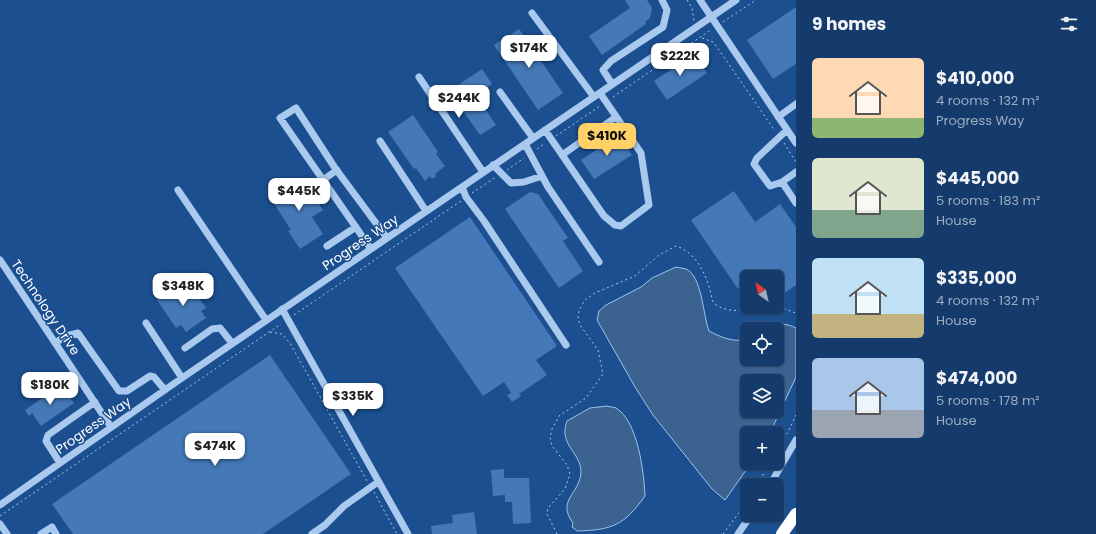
<!DOCTYPE html>
<html lang="en">
<head>
<meta charset="utf-8">
<style>
	:root { --surface:#143b6b; --page:#214673; --text:#f1f3f6; --muted:#9dadc1; --line:#33557e; --accent:#ffd166 }
	body { margin:0; font-family:Poppins,sans-serif; background:var(--page); color:var(--text); height:100vh; display:flex; flex-direction:column; font-size:15px; white-space:nowrap }
	* { box-sizing:border-box; margin:0 }
	p { font-size:13px; color:var(--muted) }
	.icon { flex:none; width:22px; height:22px; fill:none; stroke:currentColor; stroke-width:2; stroke-linecap:round; stroke-linejoin:round }
	.map { position:relative; flex:1; overflow:hidden }
	.details { display:flex; flex-direction:column; background:var(--surface); width:300px }
	.details>* { flex:none }
	.needle { width:26px; rotate:326deg }
	.controls { position:absolute; left:740px; top:270px; display:grid; gap:8px }
	.controls a { display:grid; place-items:center; width:44px; height:44px; border-radius:6px; background:var(--surface); box-shadow:0 1px 3px #0004,0 0 0 1px var(--line); font-size:20px }
	.price { position:absolute; translate:-50% -34px; padding:0 9px; border-radius:8px; background:#fff; color:#222; font-size:13px; line-height:26px; filter:drop-shadow(0 1px 2px #0008) }
	.price::after { content:''; position:absolute; left:50%; top:24px; width:12px; height:9px; margin-left:-6px; background:inherit; clip-path:polygon(0 0,100% 0,50% 100%) }
	.price.selected { background:var(--accent); color:#111 }
	ul { padding:0; list-style:none }
	li { display:flex; align-items:center; gap:12px; height:100px; padding:0 16px }
	li span { display:grid; place-items:center; flex:none; width:112px; height:80px; border-radius:6px; color:#555 }
	li>.icon { margin-inline-start:auto }
	span .icon { width:48px; height:48px; fill:#fffc; stroke-width:1 }
	li b { font-size:17px }
	h2 { display:flex; justify-content:space-between; align-items:center; height:48px; padding:0 16px; font-size:17px }
	main { display:flex; flex:1; min-height:0 }
	.map>svg:first-child { display:block }
</style>
</head>
<body>
<main>
<div class="map">
<svg width="796" height="534" viewBox="0 0 796 534">
	<rect width="100%" height="100%" fill="#1b4f8f"/>
	<path fill="#3c6290" stroke="#9cc4f0" fill-rule="evenodd" d="M 676,267 C 679,268 683,268 686,269 C 702,276 703,315 709,331 C 721,337 733,343 747,339 L 747,359 L 777,359 L 777,329 L 764,329 C 773,322 787,323 796,328 L 796,377 L 770,433 L 747,433 L 747,463 L 751,463 L 725,500 L 712,489 L 653,415 L 635,387 L 597,320 L 599,311 L 606,305 L 641,287 L 652,278 ZM 747,381 L 777,381 L 777,411 L 747,411 Z
		M 607,406 C 609,407 614,407 616,408 C 638,421 644,473 645,496 C 624,525 613,530 577,531 L 572,527 L 573,523 C 556,500 580,494 581,472 C 581,452 558,445 567,421 L 590,408 Z"/>
	<path fill="#4478b7" d="M 625,0 L 647,0 L 652,8 L 650,18 L 645,22 L 646,24 L 602,55 L 589,36 L 630,8 Z
		M 796,7 L 796,64 L 773,79 L 747,40 Z
		M 519,29 L 563,93 L 538,110 L 494,45 Z
		M 694,54 L 707,73 L 667,100 L 654,81 Z
		M 482,69 L 492,84 L 475,95 L 496,125 L 480,135 L 449,91 Z
		M 413,115 L 438,152 L 436,154 L 445,166 L 435,174 L 436,176 L 432,179 L 430,176 L 425,181 L 416,168 L 414,169 L 388,132 Z
		M 619,135 L 632,155 L 594,179 L 581,160 Z
		M 302,178 L 323,210 L 312,217 L 323,234 L 300,249 L 288,231 L 291,230 L 271,199 Z
		M 734,191 L 755,222 L 780,204 L 796,227 L 796,285 L 779,297 L 777,294 L 777,277 L 747,277 L 747,295 L 741,287 L 738,289 L 691,220 Z
		M 530,192 L 538,194 L 568,238 L 563,241 L 583,271 L 559,288 L 505,209 Z
		M 470,217 L 557,346 L 536,360 L 547,375 L 519,394 L 521,396 L 512,402 L 507,395 L 511,393 L 504,382 L 483,396 L 395,268 Z
		M 187,280 L 206,308 L 201,311 L 206,318 L 186,332 L 181,325 L 176,328 L 157,300 Z
		M 270,355 L 351,474 L 263,534 L 73,534 L 52,504 Z
		M 61,385 L 74,403 L 41,426 L 32,413 L 29,416 L 25,410 Z
		M 504,469 L 504,478 L 529,478 L 531,523 L 513,524 L 512,502 L 505,502 L 505,495 L 493,496 L 491,470 Z
		M 474,512 L 477,534 L 432,534 L 431,526 L 453,523 L 452,515 Z"/>
	<g fill="none" stroke-linecap="round" stroke-linejoin="round">
		<path stroke="#a9c9ee" stroke-width="1" stroke-dasharray="2 3" stroke-linecap="butt" d="M 687,0 L 692,8 L 694,21
			M 723,22 L 756,0
			M 702,38 L 713,42 L 717,47 L 775,131
			M 613,97 L 712,29
			M 556,136 L 600,106
			M 784,143 L 796,162
			M 537,149 L 545,143
			M 507,170 L 524,158
			M 472,193 L 496,177
			M 294,315 L 461,201
			M 270,332 L 282,334 L 290,343 L 367,481
			M 777,446 L 788,432 L 796,415
			M 759,485 L 768,463
			M 374,492 L 397,534
			M 0,516 L 281,324
			M 557,534 L 547,514 L 548,508 L 565,489 L 570,474 L 567,465 L 552,446 L 550,438 L 552,429 L 559,416 L 586,398 L 603,374 L 598,350 L 580,325 L 578,318 L 579,310 L 585,300 L 595,293 L 635,276 L 659,255 L 676,246 C 695,252 705,272 710,290 C 712,295 711,301 715,304 C 734,318 757,304 778,308 C 784,308 790,311 796,313
			M 723,534 L 747,502"/>
		<path stroke="#a9c9ee" stroke-width="7" d="M 700,0 L 796,143
			M 532,13 L 594,97
			M 419,77 L 483,172
			M 612,84 L 603,70 L 611,61 L 663,27 L 667,10 L 662,0
			M 500,92 L 533,138
			M 778,117 L 796,104
			M 545,130 L 604,216 L 615,225 L 621,226 L 649,205 L 641,153 L 600,93
			M 787,130 L 757,158 L 754,164 L 770,186 L 782,182 L 796,172
			M 380,141 L 426,211
			M 525,144 L 548,187 L 599,262
			M 562,155 L 616,117
			M 493,165 L 511,183 L 524,182 L 542,176
			M 323,180 L 337,170
			M 782,182 L 796,203
			M 462,187 L 466,197 L 484,221 L 566,345
			M 178,190 L 266,320
			M 327,246 L 356,227
			M 371,249 L 280,118 L 296,108 L 335,168 L 387,238
			M 0,260 L 111,427
			M 282,309 L 408,534
			M 146,323 L 182,378
			M 55,343 L 66,336 L 78,333 L 119,391 L 127,391 L 150,376 L 154,377 L 165,390
			M 185,348 L 212,329 L 220,328 L 232,343
			M 60,463 L 46,441 L 48,435 L 95,402
			M 770,485 L 796,440
			M 0,505 L 182,378 L 736,0
			M 0,524 L 7,534
			M 41,534 L 52,527 L 56,534
			M 312,534 L 325,525 L 344,506 L 378,482
			M 738,534 L 751,515"/>
		<path stroke="#fff" stroke-width="12" d="M 782,534 L 796,514"/>
	</g>
	<g text-anchor="middle" stroke-width="3" stroke-linejoin="round" paint-order="stroke">
		<g font-size="13" fill="#fff" stroke="#1b4f8f">
			<text transform="translate(360 242) rotate(-34)" y="5">Progress Way</text>
			<text transform="translate(46 307) rotate(56)" y="5">Technology Drive</text>
			<text transform="translate(93 425) rotate(-35)" y="5">Progress Way</text>
		</g>
	</g>
</svg>
<div class="controls">
<a><svg class="needle" viewBox="-14 -14 28 28"><path d="M0-13l5 13h-10z" fill="#e53935"/><path d="M0 13l5-13h-10z" fill="#9dadc1"/></svg></a>
<a><svg class="icon" aria-label="locate" viewBox="0 0 24 24"><circle cx="12" cy="12" r="6"/><path d="M12 2v4M12 18v4M2 12h4M18 12h4"/></svg></a>
<a><svg class="icon" aria-label="layers" viewBox="0 0 24 24"><path d="M12 4l9 5-9 5-9-5zM3 14l9 5 9-5"/></svg></a>
<a>+</a>
<a>−</a>
</div>
<b class="price" style="left:529px;top:69px">$174K</b>
<b class="price" style="left:680px;top:77px">$222K</b>
<b class="price" style="left:459px;top:119px">$244K</b>
<b class="price selected" style="left:607px;top:157px">$410K</b>
<b class="price" style="left:299px;top:212px">$445K</b>
<b class="price" style="left:183px;top:307px">$348K</b>
<b class="price" style="left:50px;top:406px">$180K</b>
<b class="price" style="left:353px;top:417px">$335K</b>
<b class="price" style="left:215px;top:467px">$474K</b>
</div>
<section class="details">
<h2>9 homes<svg class="icon" aria-label="filters" viewBox="0 0 24 24"><path d="M4 7h16M4 17h16"/><circle cx="9" cy="7" r="2"/><circle cx="15" cy="17" r="2"/></svg></h2>
<ul>
<li><span style="background:linear-gradient(#ffd9b3 75%,#8fb573 0)"><svg class="icon" aria-label="home" viewBox="0 0 24 24"><path d="M3 11l9-7 9 7M6 9v11h12V9"/></svg></span><div><b>$410,000</b><p>4 rooms · 132 m²</p><p>Progress Way</p></div></li>
<li><span style="background:linear-gradient(#dfe7d0 65%,#7fa58c 0)"><svg class="icon" aria-label="home" viewBox="0 0 24 24"><path d="M3 11l9-7 9 7M6 9v11h12V9"/></svg></span><div><b>$445,000</b><p>5 rooms · 183 m²</p><p>House</p></div></li>
<li><span style="background:linear-gradient(#bfe0f5 70%,#c2b280 0)"><svg class="icon" aria-label="home" viewBox="0 0 24 24"><path d="M3 11l9-7 9 7M6 9v11h12V9"/></svg></span><div><b>$335,000</b><p>4 rooms · 132 m²</p><p>House</p></div></li>
<li><span style="background:linear-gradient(#a9c7e8 65%,#9aa5b1 0)"><svg class="icon" aria-label="home" viewBox="0 0 24 24"><path d="M3 11l9-7 9 7M6 9v11h12V9"/></svg></span><div><b>$474,000</b><p>5 rooms · 178 m²</p><p>House</p></div></li>
</ul>
</section>
</main>
</body>
</html>
